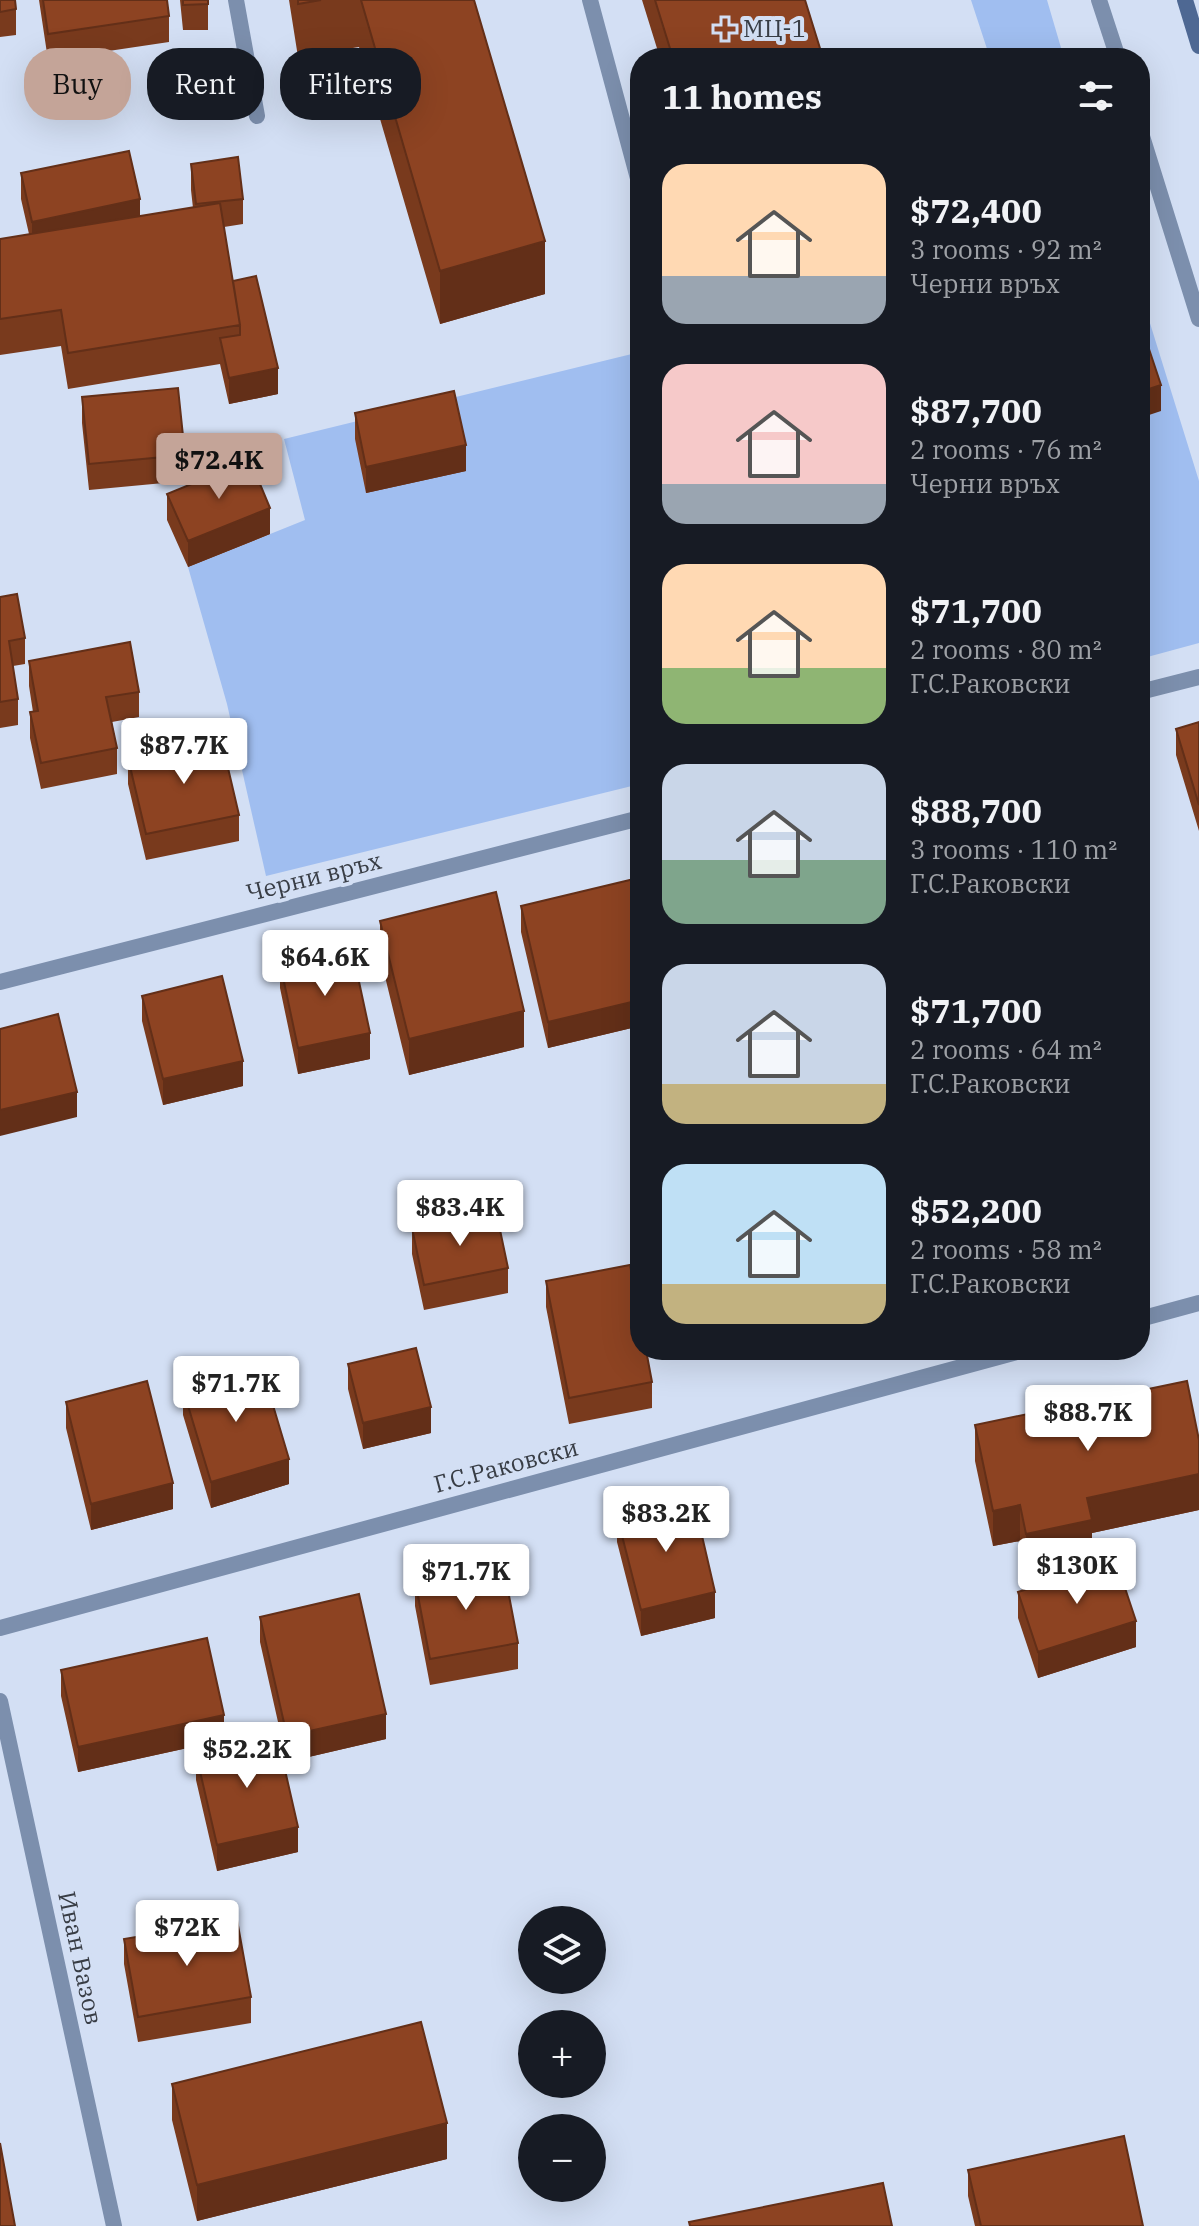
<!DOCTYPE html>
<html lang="en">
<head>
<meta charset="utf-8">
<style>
	:root { --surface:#171b24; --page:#20242c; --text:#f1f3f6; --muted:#9ea1a6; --accent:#c4a498 }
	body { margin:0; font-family:"IBM Plex Serif",serif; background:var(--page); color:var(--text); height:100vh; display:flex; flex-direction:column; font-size:30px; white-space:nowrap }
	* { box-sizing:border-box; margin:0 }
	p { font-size:26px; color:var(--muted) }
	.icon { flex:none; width:44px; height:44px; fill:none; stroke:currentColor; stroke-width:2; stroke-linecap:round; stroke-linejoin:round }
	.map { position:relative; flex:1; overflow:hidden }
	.side { position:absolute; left:630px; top:48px; width:520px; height:1312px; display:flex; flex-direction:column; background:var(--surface); border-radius:32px; box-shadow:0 8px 32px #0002 }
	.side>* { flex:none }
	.hud { position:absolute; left:24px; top:48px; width:486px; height:72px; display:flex; gap:16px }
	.fabs { position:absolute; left:518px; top:1906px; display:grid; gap:16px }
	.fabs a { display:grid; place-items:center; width:88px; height:88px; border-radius:50%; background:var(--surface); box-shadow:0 8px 32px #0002; font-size:40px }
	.price { position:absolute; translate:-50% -68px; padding:0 18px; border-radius:8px; background:#fff; color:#222; font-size:26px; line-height:52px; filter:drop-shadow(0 2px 4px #0008) }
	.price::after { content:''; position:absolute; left:50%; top:48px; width:24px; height:18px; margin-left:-12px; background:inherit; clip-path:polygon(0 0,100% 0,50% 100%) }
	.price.on { background:var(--accent); color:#111 }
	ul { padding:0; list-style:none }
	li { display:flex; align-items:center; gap:24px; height:200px; padding:0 32px }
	li span { display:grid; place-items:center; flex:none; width:224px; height:160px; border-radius:24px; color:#555 }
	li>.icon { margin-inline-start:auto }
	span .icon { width:96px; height:96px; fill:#fffc; stroke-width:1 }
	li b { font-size:34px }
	h2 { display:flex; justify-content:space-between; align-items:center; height:96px; padding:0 32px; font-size:34px }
	.chip { padding:0 28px; border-radius:32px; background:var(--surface); box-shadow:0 8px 32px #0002; font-size:28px; line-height:72px }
	.chip.on { background:var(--accent); color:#111 }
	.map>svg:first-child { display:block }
</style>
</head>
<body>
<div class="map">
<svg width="1199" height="2226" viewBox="0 0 1199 2226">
	<rect width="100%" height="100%" fill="#d3dff4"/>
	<path fill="#a0bef0" d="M 971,0 L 1047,0 L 1064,58 L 990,58 Z
		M 1140,291 L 1199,481 L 1199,643 L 1140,659 Z
		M 640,352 L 640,784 L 266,876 L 227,704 L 188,567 L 305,520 L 284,439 Z"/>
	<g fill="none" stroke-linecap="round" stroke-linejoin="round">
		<path stroke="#7c8fad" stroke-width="16" d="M 236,0 L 257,116
			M 590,0 L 640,186"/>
		<path stroke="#7c8fad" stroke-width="16" d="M 1099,0 L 1118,58
			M 1140,130 L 1199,319
			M 1140,692 L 1199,677
			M 0,982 L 640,818
			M 1140,1319 L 1199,1303
			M 0,1628 L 1024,1350
			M 0,1701 L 114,2226"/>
		<path stroke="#4e6893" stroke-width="16" d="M 1185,0 L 1199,46"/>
	</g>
	<path fill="#793a1d" d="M 0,0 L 16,9 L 16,35 L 0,37 Z
		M 39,0 L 167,0 L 169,16 L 169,42 L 48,60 Z
		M 180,0 L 208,0 L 208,30 L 183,30 Z
		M 289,0 L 474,0 L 545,294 L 440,324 L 359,47 L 298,57 Z
		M 642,0 L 805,0 L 823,58 L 660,58 Z
		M 191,164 L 243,199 L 243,224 L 224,227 L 233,281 L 278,394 L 229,404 L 220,364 L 68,389 L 61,346 L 0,355 L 0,239 L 29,234 L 21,199 L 21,173 L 140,216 L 193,208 L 191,190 Z
		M 82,397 L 185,455 L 185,481 L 89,490 L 82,423 Z
		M 355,413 L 466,471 L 366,493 L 355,439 Z
		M 167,494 L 270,534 L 188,567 L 167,520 Z
		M 0,597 L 25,638 L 25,664 L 13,666 L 18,699 L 18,725 L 0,728 Z
		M 29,661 L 139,692 L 139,717 L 112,722 L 117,748 L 117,774 L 41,789 L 30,738 L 30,712 L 33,712 L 29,686 Z
		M 1199,722 L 1199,831 L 1176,755 L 1176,729 Z
		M 128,758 L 239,815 L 239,841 L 146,860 L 128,784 Z
		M 640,905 L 640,1026 L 548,1048 L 521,932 L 521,906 Z
		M 380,921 L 524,1047 L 409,1075 L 380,956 Z
		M 280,963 L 370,1059 L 298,1074 L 280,988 Z
		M 142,996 L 243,1086 L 163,1105 L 142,1021 Z
		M 412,1228 L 508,1268 L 508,1293 L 424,1310 L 412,1254 Z
		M 546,1281 L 652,1382 L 652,1408 L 569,1424 L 546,1307 Z
		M 348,1364 L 431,1433 L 363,1449 L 348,1389 Z
		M 183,1389 L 289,1484 L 211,1508 L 183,1415 Z
		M 66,1402 L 173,1509 L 91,1530 L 66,1428 Z
		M 975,1425 L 1199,1440 L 1199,1510 L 1092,1533 L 1092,1556 L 1026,1570 L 1020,1541 L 993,1546 L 975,1461 Z
		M 617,1516 L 715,1618 L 641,1636 L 617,1542 Z
		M 415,1580 L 518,1643 L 518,1669 L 430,1685 L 415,1606 Z
		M 1018,1592 L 1136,1647 L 1038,1678 L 1018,1618 Z
		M 260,1617 L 386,1739 L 287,1762 L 260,1642 Z
		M 61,1670 L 224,1740 L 78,1772 L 61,1696 Z
		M 196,1754 L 298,1852 L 217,1871 L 196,1780 Z
		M 124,1939 L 251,1997 L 251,2023 L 138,2042 L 124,1964 Z
		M 172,2084 L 447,2159 L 197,2221 L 172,2120 Z
		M 968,2170 L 1143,2226 L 975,2226 L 968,2196 Z"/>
	<path fill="#632f18" d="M 140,199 L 140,224 L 32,248 L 32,222 Z
		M 545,241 L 545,294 L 440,324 L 440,271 Z
		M 278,368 L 278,394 L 229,404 L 229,378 Z
		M 1161,385 L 1161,411 L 1140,418 L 1140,392 Z
		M 466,445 L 466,471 L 366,493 L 366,467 Z
		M 270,508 L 270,534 L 188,567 L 188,541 Z
		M 640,1000 L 640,1026 L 548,1048 L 548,1022 Z
		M 524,1011 L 524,1047 L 409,1075 L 409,1039 Z
		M 370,1033 L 370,1059 L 298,1074 L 298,1048 Z
		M 243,1061 L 243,1086 L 163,1105 L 163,1079 Z
		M 77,1092 L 77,1117 L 0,1136 L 0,1110 Z
		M 1148,1240 L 1148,1266 L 1140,1268 L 1140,1242 Z
		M 431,1407 L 431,1433 L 363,1449 L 363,1423 Z
		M 289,1459 L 289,1484 L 211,1508 L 211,1482 Z
		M 1199,1474 L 1199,1510 L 1092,1533 L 1092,1556 L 1026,1570 L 1026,1534 L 1087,1498 Z
		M 173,1483 L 173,1509 L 91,1530 L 91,1504 Z
		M 1020,1505 L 1020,1541 L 993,1546 L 993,1511 Z
		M 715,1592 L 715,1618 L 641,1636 L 641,1610 Z
		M 1136,1621 L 1136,1647 L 1038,1678 L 1038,1652 Z
		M 386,1714 L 386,1739 L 287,1762 L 287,1736 Z
		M 224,1715 L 224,1740 L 78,1772 L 78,1747 Z
		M 298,1827 L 298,1852 L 217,1871 L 217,1845 Z
		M 447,2123 L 447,2159 L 197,2221 L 197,2185 Z"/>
	<path fill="#8d4322" stroke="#632f18" stroke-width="2" d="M 0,0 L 15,0 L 16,9 L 0,12 Z
		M 43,0 L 167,0 L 169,16 L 48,34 Z
		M 183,0 L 208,0 L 208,4 L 183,5 Z
		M 298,0 L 321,0 L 298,4 Z
		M 361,0 L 474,0 L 545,241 L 440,271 Z
		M 655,0 L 805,0 L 823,58 L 673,58 Z
		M 129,151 L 140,199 L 32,222 L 21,173 Z
		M 238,157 L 243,199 L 196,204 L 191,164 Z
		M 220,203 L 240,325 L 68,353 L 61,310 L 0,319 L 0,239 Z
		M 256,276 L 278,368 L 229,378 L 220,338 L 240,335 L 240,325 L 233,281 Z
		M 1140,322 L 1161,385 L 1140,392 Z
		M 178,388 L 185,455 L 89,464 L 82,397 Z
		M 454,391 L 466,445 L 366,467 L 355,413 Z
		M 250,460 L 270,508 L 188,541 L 167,494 Z
		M 17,594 L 25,638 L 9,641 L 18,699 L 0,702 L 0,597 Z
		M 130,642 L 139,692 L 106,697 L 117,748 L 41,763 L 30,712 L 38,711 L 29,661 Z
		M 1199,722 L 1199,805 L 1176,729 Z
		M 221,738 L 239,815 L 146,834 L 128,758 Z
		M 634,879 L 640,905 L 640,1000 L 548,1022 L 521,906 Z
		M 496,892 L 524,1011 L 409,1039 L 380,921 Z
		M 352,949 L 370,1033 L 298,1048 L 280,963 Z
		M 222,976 L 243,1061 L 163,1079 L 142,996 Z
		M 58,1014 L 77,1092 L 0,1110 L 0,1029 Z
		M 496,1211 L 508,1268 L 424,1285 L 412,1228 Z
		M 1140,1213 L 1148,1240 L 1140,1242 Z
		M 630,1265 L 640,1317 L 640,1350 L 646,1350 L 652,1382 L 569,1398 L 546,1281 Z
		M 416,1348 L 431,1407 L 363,1423 L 348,1364 Z
		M 261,1365 L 289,1459 L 211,1482 L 183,1389 Z
		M 147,1381 L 173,1483 L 91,1504 L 66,1402 Z
		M 1187,1381 L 1199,1440 L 1199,1474 L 1087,1498 L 1092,1520 L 1026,1534 L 1020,1505 L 993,1511 L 975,1425 Z
		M 693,1497 L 715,1592 L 641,1610 L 617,1516 Z
		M 1116,1561 L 1136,1621 L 1038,1652 L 1018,1592 Z
		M 503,1564 L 518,1643 L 430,1659 L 415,1580 Z
		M 359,1594 L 386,1714 L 287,1736 L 260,1617 Z
		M 207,1638 L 224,1715 L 78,1747 L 61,1670 Z
		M 277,1735 L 298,1827 L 217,1845 L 196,1754 Z
		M 237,1920 L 251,1997 L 138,2017 L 124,1939 Z
		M 421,2022 L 447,2123 L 197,2185 L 172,2084 Z
		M 1124,2136 L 1143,2226 L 981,2226 L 968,2170 Z
		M 0,2143 L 15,2226 L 0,2226 Z
		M 883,2183 L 892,2226 L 690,2226 L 689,2222 Z"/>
	<path fill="#8c4324" stroke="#d3dff4" stroke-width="3" d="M721 17h8v8h8v8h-8v8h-8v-8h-8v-8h8z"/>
	<g text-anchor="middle" stroke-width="8" stroke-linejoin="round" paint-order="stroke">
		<g font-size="24" fill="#383d45" stroke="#d3dff4" text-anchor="start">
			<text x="743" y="37">МЦ-1</text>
		</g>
		<g font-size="24" fill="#383d45" stroke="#d3dff4">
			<text transform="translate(314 877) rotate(-14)" y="8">Черни връх</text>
			<text transform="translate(506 1466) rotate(-15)" y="8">Г.С.Раковски</text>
			<text transform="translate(80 1958) rotate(78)" y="8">Иван Вазов</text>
		</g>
	</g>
</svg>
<div class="fabs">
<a><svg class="icon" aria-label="layers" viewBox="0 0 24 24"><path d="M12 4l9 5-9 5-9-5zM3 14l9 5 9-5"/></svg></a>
<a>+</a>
<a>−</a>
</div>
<b class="price on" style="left:219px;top:501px">$72.4K</b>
<b class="price" style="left:184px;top:786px">$87.7K</b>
<b class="price" style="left:325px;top:998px">$64.6K</b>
<b class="price" style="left:460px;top:1248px">$83.4K</b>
<b class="price" style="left:236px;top:1424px">$71.7K</b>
<b class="price" style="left:1088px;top:1453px">$88.7K</b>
<b class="price" style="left:666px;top:1554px">$83.2K</b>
<b class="price" style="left:1077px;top:1606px">$130K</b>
<b class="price" style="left:466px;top:1612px">$71.7K</b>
<b class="price" style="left:247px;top:1790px">$52.2K</b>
<b class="price" style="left:187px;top:1968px">$72K</b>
<div class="hud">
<a class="chip on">Buy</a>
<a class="chip">Rent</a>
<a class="chip">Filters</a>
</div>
<section class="side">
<h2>11 homes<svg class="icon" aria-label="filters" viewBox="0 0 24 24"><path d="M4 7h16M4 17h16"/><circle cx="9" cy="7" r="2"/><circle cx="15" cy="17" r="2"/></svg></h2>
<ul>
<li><span style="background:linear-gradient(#ffd9b3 70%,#9aa5b1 0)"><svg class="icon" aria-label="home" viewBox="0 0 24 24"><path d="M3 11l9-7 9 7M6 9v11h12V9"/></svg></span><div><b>$72,400</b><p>3 rooms · 92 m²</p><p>Черни връх</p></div></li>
<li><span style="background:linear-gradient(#f6c9c9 75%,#9aa5b1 0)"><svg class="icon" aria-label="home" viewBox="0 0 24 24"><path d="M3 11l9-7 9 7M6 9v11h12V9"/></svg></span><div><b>$87,700</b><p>2 rooms · 76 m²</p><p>Черни връх</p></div></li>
<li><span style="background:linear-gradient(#ffd9b3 65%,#8fb573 0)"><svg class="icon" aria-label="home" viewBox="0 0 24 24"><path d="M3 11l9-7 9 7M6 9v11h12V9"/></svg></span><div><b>$71,700</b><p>2 rooms · 80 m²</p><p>Г.С.Раковски</p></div></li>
<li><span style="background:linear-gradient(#c9d6e8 60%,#7fa58c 0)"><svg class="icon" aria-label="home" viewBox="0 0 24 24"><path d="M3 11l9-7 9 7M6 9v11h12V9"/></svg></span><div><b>$88,700</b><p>3 rooms · 110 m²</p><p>Г.С.Раковски</p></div></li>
<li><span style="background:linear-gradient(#c9d6e8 75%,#c2b280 0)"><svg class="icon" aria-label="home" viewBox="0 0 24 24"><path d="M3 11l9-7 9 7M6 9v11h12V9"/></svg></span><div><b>$71,700</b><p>2 rooms · 64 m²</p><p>Г.С.Раковски</p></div></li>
<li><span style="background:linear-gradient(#bfe0f5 75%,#c2b280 0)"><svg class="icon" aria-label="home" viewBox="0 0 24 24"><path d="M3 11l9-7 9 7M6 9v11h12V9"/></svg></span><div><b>$52,200</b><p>2 rooms · 58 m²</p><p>Г.С.Раковски</p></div></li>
</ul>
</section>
</div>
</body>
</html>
